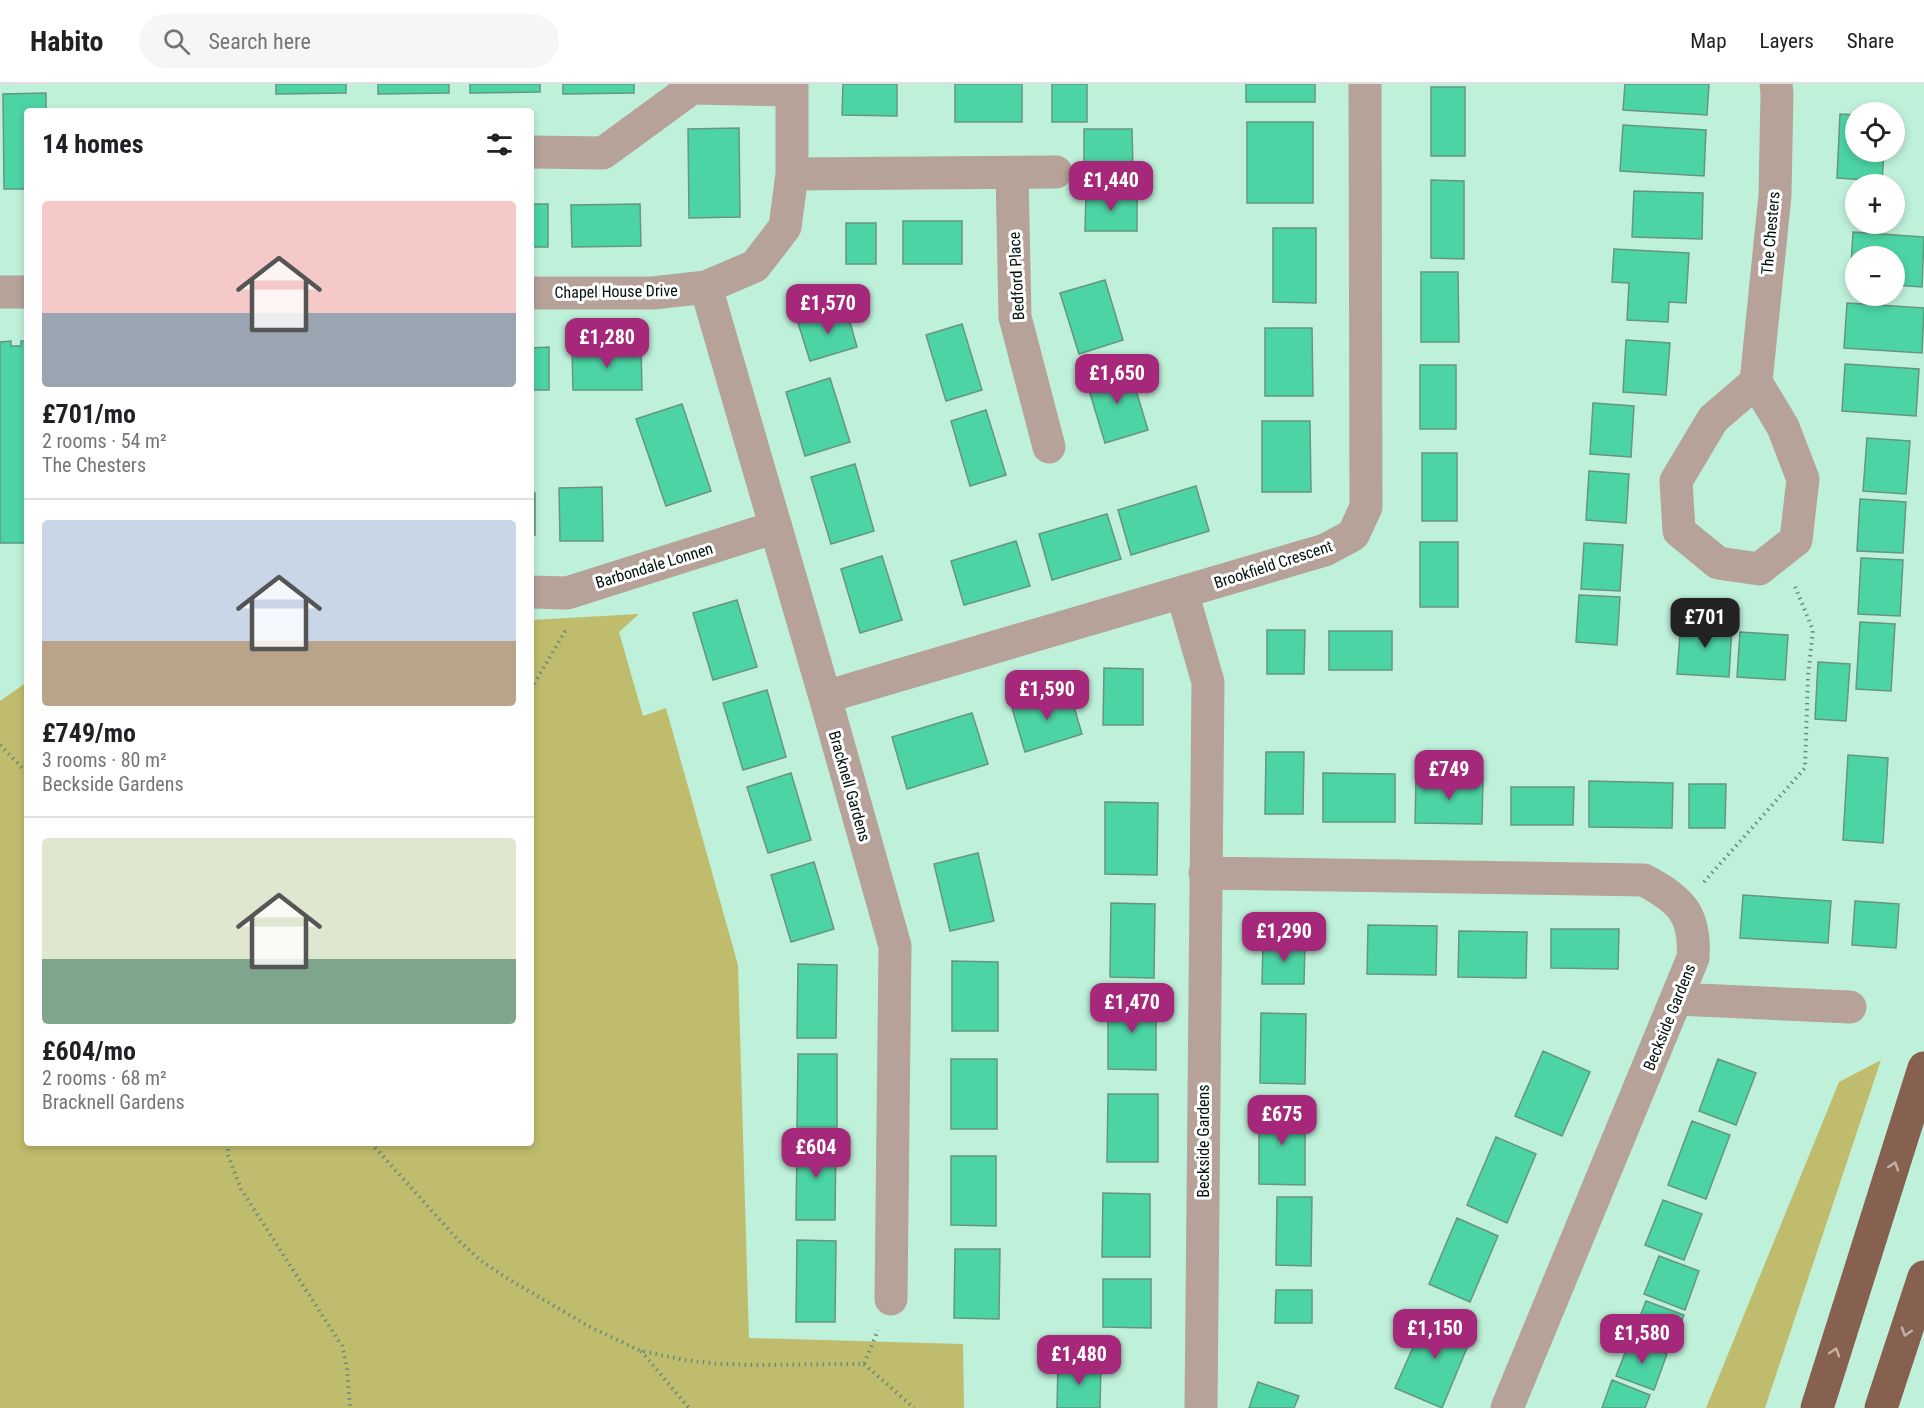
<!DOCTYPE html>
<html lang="en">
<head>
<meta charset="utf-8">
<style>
	:root { --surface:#fff; --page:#f6f6f6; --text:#202124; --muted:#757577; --line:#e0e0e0; --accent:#a5287a }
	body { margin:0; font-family:"Roboto Condensed",sans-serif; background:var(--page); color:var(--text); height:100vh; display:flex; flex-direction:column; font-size:22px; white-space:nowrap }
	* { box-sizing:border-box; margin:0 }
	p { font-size:20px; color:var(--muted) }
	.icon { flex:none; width:33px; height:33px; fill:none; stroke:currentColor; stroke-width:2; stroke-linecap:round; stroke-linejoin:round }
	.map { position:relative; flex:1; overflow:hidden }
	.side { position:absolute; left:24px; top:24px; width:510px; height:1038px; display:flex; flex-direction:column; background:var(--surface); border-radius:6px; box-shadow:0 3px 9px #0003 }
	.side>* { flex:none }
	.fabs { position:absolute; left:1845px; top:18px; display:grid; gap:12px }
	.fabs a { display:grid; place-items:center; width:60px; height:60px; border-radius:50%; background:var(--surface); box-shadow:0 3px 9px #0003; font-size:30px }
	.price { position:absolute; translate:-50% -51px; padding:0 14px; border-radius:12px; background:var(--accent); color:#fff; font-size:20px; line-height:39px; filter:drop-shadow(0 2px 3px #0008) }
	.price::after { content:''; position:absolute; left:50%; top:36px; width:18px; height:14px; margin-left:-9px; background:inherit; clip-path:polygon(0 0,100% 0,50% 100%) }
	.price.active { background:#222; color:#fff }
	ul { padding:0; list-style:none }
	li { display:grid; align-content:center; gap:12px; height:318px; padding:0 18px }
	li+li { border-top:2px solid var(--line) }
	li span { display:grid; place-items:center; height:186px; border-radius:6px; color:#555 }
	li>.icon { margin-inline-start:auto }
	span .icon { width:108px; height:108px; fill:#fffc; stroke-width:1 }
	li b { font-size:26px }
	h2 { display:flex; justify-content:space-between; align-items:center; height:72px; padding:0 18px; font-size:26px }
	header { display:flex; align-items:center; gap:36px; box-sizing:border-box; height:84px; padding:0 30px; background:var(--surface); border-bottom:2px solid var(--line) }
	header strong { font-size:28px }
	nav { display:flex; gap:33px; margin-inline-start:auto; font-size:21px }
	.search { width:420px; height:54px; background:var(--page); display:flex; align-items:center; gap:15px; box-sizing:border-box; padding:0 21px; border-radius:33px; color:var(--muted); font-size:22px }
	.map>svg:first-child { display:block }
</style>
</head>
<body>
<header>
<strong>Habito</strong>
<div class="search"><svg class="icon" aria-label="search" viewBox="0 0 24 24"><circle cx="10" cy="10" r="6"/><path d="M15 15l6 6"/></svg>Search here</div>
<nav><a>Map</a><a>Layers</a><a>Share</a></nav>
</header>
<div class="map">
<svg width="1924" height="1324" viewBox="0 0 1924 1324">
	<rect width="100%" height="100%" fill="#bff1da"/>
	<path fill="#c0bc6d" d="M 639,530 L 619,548 L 643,632 L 666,624 L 738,881 L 749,1254 L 963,1260 L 964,1324 L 0,1324 L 0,617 L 27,598 L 27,1059 L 531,1059 L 531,536 Z
		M 1881,976 L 1765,1324 L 1706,1324 L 1839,998 Z"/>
	<path fill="#4dd4a4" stroke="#669580" stroke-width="1.5" d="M 276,0 L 346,0 L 346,9 L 276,10 Z
		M 378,0 L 449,0 L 449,9 L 378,10 Z
		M 470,0 L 540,0 L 540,8 L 470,9 Z
		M 563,0 L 634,0 L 634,9 L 563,10 Z
		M 843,0 L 897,0 L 897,32 L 842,31 Z
		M 955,0 L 1022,0 L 1022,38 L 955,38 Z
		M 1052,0 L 1087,0 L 1087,38 L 1052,38 Z
		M 1246,0 L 1315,0 L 1315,18 L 1246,18 Z
		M 1625,0 L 1709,0 L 1707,31 L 1623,26 Z
		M 1431,3 L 1465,3 L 1465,72 L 1431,72 Z
		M 46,9 L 46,27 L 27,27 L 27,105 L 4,105 L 3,10 Z
		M 1840,30 L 1856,31 L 1856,68 L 1884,68 L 1882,97 L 1837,94 Z
		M 1247,38 L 1313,38 L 1313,119 L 1247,119 Z
		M 1623,41 L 1706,46 L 1704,92 L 1620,87 Z
		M 739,44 L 740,133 L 689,134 L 688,45 Z
		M 1084,45 L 1132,45 L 1133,86 L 1084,86 Z
		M 1431,96 L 1464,97 L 1464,175 L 1431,174 Z
		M 1634,107 L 1703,109 L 1702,155 L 1632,153 Z
		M 1086,109 L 1137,109 L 1137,147 L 1085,147 Z
		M 531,120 L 548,120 L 548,163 L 531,163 Z
		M 640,120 L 641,162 L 572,163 L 571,121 Z
		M 903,137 L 962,137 L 962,180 L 903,180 Z
		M 846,139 L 876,139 L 876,180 L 846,180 Z
		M 1273,144 L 1316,144 L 1316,219 L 1273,218 Z
		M 1853,148 L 1924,153 L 1922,203 L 1894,201 L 1894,172 L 1856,172 L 1856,198 L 1850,198 Z
		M 1614,165 L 1689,169 L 1686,219 L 1669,218 L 1668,238 L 1627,236 L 1629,199 L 1612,198 Z
		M 1421,188 L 1458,188 L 1459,258 L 1421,258 Z
		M 1105,196 L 1123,256 L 1079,270 L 1060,209 Z
		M 1847,219 L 1924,224 L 1922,269 L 1844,264 Z
		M 846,224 L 857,263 L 810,277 L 798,239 Z
		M 962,240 L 982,306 L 946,317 L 926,251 Z
		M 1265,244 L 1312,244 L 1313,312 L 1265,312 Z
		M 1626,256 L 1670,259 L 1666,311 L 1623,308 Z
		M 11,257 L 11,262 L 21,262 L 21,257 L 27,257 L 27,459 L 0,459 L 0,258 Z
		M 549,263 L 549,306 L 531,306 L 531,264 Z
		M 641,263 L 642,306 L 573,306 L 572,264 Z
		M 1845,280 L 1919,285 L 1916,332 L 1842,327 Z
		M 1420,281 L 1456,281 L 1456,345 L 1420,345 Z
		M 1129,283 L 1148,346 L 1105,359 L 1086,296 Z
		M 830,294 L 850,358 L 805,372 L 786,308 Z
		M 1593,319 L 1634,322 L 1631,373 L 1590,370 Z
		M 682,320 L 711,407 L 666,422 L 636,335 Z
		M 986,326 L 1006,391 L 970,402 L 951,337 Z
		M 1262,337 L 1310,337 L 1311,408 L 1262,408 Z
		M 1867,354 L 1910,357 L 1906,410 L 1863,407 Z
		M 1422,369 L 1457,369 L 1457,437 L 1422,437 Z
		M 855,380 L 874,447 L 831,460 L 811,393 Z
		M 1589,387 L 1629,390 L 1626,439 L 1586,436 Z
		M 1196,402 L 1209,447 L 1131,471 L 1118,426 Z
		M 602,403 L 603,457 L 560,457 L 559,404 Z
		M 531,409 L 535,409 L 535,451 L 531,451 Z
		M 1860,415 L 1906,418 L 1903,469 L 1857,467 Z
		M 1107,430 L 1121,475 L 1052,496 L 1039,450 Z
		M 1016,457 L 1030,502 L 964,521 L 951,477 Z
		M 1420,458 L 1458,458 L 1458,523 L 1420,523 Z
		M 1584,459 L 1623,461 L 1620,507 L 1581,505 Z
		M 882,472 L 902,536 L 860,549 L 841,485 Z
		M 1861,474 L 1903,476 L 1900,532 L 1858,530 Z
		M 1579,511 L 1620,513 L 1617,561 L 1576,558 Z
		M 737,516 L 757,583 L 713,596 L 693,529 Z
		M 1681,537 L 1732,541 L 1729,593 L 1677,590 Z
		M 1860,538 L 1895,540 L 1891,607 L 1856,605 Z
		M 1267,546 L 1305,546 L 1304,590 L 1267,590 Z
		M 1329,547 L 1392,547 L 1392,586 L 1329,586 Z
		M 1740,548 L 1788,551 L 1785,596 L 1737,593 Z
		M 1818,578 L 1850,580 L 1846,637 L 1815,635 Z
		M 1104,584 L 1143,585 L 1143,641 L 1103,641 Z
		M 767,606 L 786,673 L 743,686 L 723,619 Z
		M 1069,606 L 1082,650 L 1025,668 L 1012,624 Z
		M 972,629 L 988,680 L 907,705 L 892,653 Z
		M 1266,668 L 1304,668 L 1303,730 L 1265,730 Z
		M 1848,671 L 1888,674 L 1883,759 L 1843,756 Z
		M 791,689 L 811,756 L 768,769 L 747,703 Z
		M 1323,689 L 1395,690 L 1395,738 L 1323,738 Z
		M 1416,694 L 1483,694 L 1482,740 L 1415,739 Z
		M 1589,697 L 1673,699 L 1672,744 L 1589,743 Z
		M 1689,700 L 1726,700 L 1725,744 L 1689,744 Z
		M 1511,703 L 1574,703 L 1573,741 L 1511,741 Z
		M 1105,718 L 1158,719 L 1157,791 L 1105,790 Z
		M 978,769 L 994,837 L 950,847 L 934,780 Z
		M 814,778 L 834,845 L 791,858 L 771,791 Z
		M 1743,811 L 1831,817 L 1828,859 L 1740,854 Z
		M 1855,817 L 1899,820 L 1896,864 L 1852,861 Z
		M 1111,819 L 1155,820 L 1154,894 L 1110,893 Z
		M 1368,841 L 1437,842 L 1436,891 L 1367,890 Z
		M 1551,845 L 1619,845 L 1618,885 L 1551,884 Z
		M 1459,847 L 1527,848 L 1526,894 L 1458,893 Z
		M 1263,858 L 1305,858 L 1304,900 L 1262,900 Z
		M 952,877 L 998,878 L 998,947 L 952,947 Z
		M 798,880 L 837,881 L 836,954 L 797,954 Z
		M 1108,914 L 1156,915 L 1156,986 L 1108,985 Z
		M 1261,929 L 1306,930 L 1305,1000 L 1260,999 Z
		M 1543,967 L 1590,988 L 1562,1052 L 1515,1032 Z
		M 798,970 L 837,970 L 837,1043 L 797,1043 Z
		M 951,975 L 997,975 L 997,1045 L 951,1045 Z
		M 1718,975 L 1756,989 L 1736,1041 L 1699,1027 Z
		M 1108,1010 L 1158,1010 L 1158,1078 L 1107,1078 Z
		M 1259,1023 L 1305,1023 L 1305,1101 L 1259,1100 Z
		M 1692,1037 L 1730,1051 L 1706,1115 L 1668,1101 Z
		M 1496,1053 L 1536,1070 L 1507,1139 L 1467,1121 Z
		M 797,1054 L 836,1054 L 835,1136 L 796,1136 Z
		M 951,1072 L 996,1072 L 996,1142 L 951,1141 Z
		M 1103,1109 L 1150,1110 L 1150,1173 L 1102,1173 Z
		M 1277,1113 L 1312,1113 L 1311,1182 L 1276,1181 Z
		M 1663,1116 L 1702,1130 L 1684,1176 L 1645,1161 Z
		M 1457,1134 L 1498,1152 L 1470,1218 L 1429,1200 Z
		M 797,1156 L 836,1157 L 835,1238 L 796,1238 Z
		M 955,1165 L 1000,1165 L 999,1235 L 954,1234 Z
		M 1659,1172 L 1699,1187 L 1685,1226 L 1644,1210 Z
		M 1103,1195 L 1151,1195 L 1151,1244 L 1103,1243 Z
		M 1276,1206 L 1312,1206 L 1312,1239 L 1275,1239 Z
		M 1646,1217 L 1684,1231 L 1670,1267 L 1632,1253 Z
		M 1429,1227 L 1474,1247 L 1442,1324 L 1395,1304 Z
		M 1630,1256 L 1667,1270 L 1654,1306 L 1616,1292 Z
		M 1058,1279 L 1101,1279 L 1100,1324 L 1057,1324 Z
		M 1612,1296 L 1650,1311 L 1645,1324 L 1602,1324 Z
		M 1258,1298 L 1299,1312 L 1294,1324 L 1249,1324 Z"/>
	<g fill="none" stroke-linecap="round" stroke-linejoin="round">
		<path stroke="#698c7c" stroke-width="4" stroke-dasharray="1.5 4.5" stroke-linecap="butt" d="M 531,605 L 567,544
			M 0,661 L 27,689
			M 1704,798 L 1805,684 L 1808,592 L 1813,546 L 1794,500
			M 228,1059 L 228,1071 L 241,1105 L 342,1262 L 347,1283 L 350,1324
			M 371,1059 L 458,1156 L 480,1176 L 505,1193 L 590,1243 L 641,1267 L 685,1276 L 719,1280 L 754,1281 L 864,1280 L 878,1246
			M 641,1267 L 689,1324
			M 864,1280 L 914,1324"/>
		<path stroke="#b6a299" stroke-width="33" d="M 531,68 L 603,69 L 692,4 L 792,6
			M 1012,89 L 1015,233 L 1049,363
			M 792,90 L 1056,88
			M 706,203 L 825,613 L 895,862 L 891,1215
			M 0,208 L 27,208
			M 531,209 L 653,209 L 706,203 L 755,182 L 785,143 L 792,90 L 792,0
			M 1756,298 L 1713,335 L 1676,397 L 1679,447 L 1718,479 L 1759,485 L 1796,456 L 1803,395 L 1783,343 L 1756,298 L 1775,111 L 1777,9 L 1776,0
			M 531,508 L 567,509 L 776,443
			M 1182,508 L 1208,598 L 1201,1324
			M 825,613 L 1325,466 L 1353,451 L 1366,423 L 1365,0
			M 1205,789 L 1644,796 C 1681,816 1696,830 1693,874 L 1507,1324
			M 1677,915 L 1850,923"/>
		<path stroke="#866150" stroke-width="33" d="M 1817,1324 L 1924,984
			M 1881,1324 L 1924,1193"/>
	</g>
	<defs><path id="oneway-chevron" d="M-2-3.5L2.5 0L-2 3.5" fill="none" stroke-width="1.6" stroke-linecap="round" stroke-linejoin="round" transform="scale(1.5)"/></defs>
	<g stroke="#c2b0a8">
		<use href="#oneway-chevron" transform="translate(1894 1082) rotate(-72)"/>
		<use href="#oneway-chevron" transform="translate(1906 1248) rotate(108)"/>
		<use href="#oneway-chevron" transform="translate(1835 1268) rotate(-72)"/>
	</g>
	<g text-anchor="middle" stroke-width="6" stroke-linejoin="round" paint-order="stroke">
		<g font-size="16" fill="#01110a" stroke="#fff">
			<text transform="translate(1770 149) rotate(-85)" y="6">The Chesters</text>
			<text transform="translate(1016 192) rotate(-93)" y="6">Bedford Place</text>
			<text transform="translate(616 207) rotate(-1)" y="6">Chapel House Drive</text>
			<text transform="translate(1273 480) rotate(-18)" y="6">Brookfield Crescent</text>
			<text transform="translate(654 481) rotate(-17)" y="6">Barbondale Lonnen</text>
			<text transform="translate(850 702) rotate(74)" y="6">Bracknell Gardens</text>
			<text transform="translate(1669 933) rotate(-68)" y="6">Beckside Gardens</text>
			<text transform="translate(1203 1057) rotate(-90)" y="6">Beckside Gardens</text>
		</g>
	</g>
</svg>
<div class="fabs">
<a><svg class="icon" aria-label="locate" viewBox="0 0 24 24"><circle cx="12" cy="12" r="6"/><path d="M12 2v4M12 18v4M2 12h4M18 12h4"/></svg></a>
<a>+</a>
<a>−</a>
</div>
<b class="price" style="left:1111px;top:128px">£1,440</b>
<b class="price" style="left:828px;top:251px">£1,570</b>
<b class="price" style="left:607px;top:285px">£1,280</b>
<b class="price" style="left:1117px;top:321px">£1,650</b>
<b class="price active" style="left:1705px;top:565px">£701</b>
<b class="price" style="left:1047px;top:637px">£1,590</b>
<b class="price" style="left:1449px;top:717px">£749</b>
<b class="price" style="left:1284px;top:879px">£1,290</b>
<b class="price" style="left:1132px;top:950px">£1,470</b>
<b class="price" style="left:1282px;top:1062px">£675</b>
<b class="price" style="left:816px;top:1095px">£604</b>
<b class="price" style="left:1435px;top:1276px">£1,150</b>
<b class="price" style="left:1642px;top:1281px">£1,580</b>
<b class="price" style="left:1079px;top:1302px">£1,480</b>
<section class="side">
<h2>14 homes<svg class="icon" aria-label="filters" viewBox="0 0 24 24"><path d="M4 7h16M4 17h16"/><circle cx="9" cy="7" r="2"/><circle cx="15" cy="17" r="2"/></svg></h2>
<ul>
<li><span style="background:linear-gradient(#f6c9c9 60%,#9aa5b1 0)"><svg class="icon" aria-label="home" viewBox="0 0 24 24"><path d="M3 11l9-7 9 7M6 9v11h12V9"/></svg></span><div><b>£701/mo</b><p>2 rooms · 54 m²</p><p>The Chesters</p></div></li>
<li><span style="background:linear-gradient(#c9d6e8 65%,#b9a48a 0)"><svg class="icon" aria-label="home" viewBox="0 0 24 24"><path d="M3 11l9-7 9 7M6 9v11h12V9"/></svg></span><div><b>£749/mo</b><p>3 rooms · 80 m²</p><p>Beckside Gardens</p></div></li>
<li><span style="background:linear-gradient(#dfe7d0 65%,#7fa58c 0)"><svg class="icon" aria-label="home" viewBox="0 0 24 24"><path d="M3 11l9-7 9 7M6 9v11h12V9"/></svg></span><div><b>£604/mo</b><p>2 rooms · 68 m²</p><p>Bracknell Gardens</p></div></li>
</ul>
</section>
</div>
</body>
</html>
